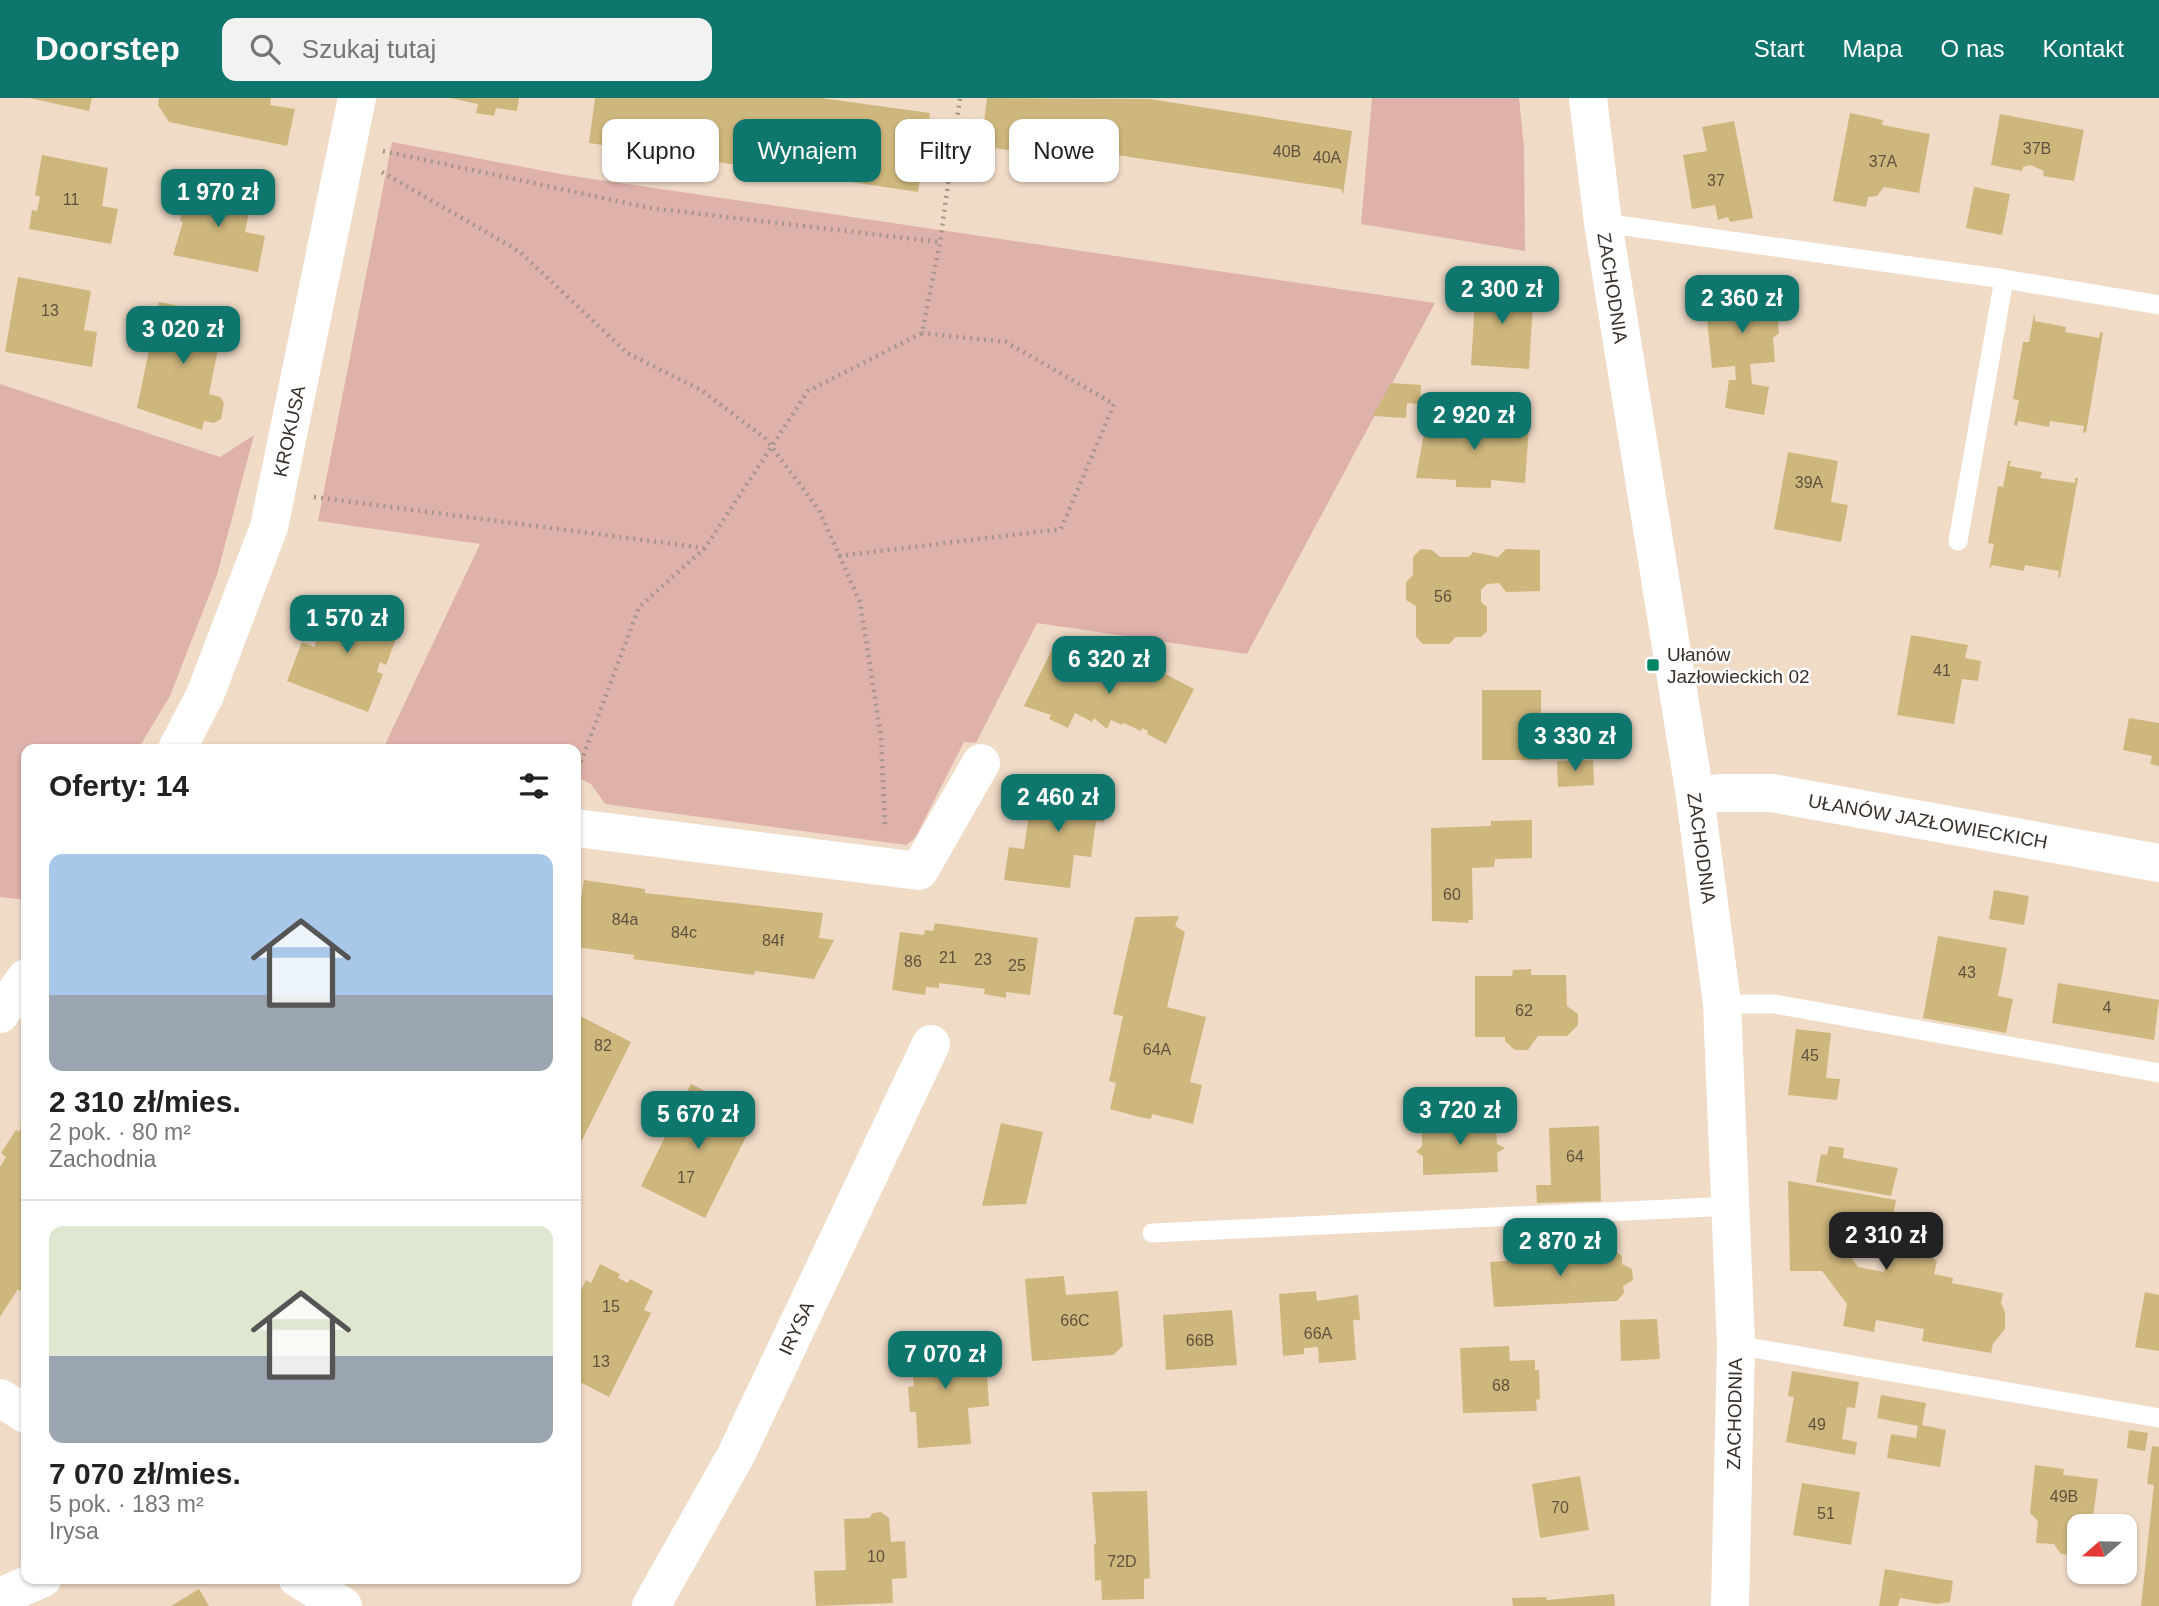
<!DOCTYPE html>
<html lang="pl">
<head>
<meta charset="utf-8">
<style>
	:root { --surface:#fff; --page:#f2f2f2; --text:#222; --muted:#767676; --line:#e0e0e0; --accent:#0f766e }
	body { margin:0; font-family:Arial,sans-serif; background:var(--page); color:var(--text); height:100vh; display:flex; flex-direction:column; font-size:26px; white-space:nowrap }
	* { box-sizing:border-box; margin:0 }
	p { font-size:23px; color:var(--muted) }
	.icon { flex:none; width:38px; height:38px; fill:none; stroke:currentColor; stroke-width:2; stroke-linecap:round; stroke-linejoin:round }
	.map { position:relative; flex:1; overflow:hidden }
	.sheet { position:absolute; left:21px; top:646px; width:560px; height:840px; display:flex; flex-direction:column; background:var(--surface); border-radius:14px; box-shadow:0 2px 5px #0004 }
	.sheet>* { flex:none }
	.banner { position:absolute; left:602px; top:21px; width:665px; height:63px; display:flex; gap:14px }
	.needle { width:46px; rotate:250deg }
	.tools { position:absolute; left:2067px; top:1416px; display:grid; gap:14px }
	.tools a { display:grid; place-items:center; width:70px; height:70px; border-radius:14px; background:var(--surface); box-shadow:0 2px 5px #0004; font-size:35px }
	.price { position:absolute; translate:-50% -60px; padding:0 16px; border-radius:14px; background:var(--accent); color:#fff; font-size:23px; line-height:46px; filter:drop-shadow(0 2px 4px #0008) }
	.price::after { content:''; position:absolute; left:50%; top:42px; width:21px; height:16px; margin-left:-10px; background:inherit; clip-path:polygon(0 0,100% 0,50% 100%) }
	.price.current { background:#222; color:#fff }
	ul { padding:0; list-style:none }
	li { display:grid; align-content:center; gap:14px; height:371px; padding:0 28px }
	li+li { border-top:2px solid var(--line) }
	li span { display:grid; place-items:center; height:217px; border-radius:14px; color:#555 }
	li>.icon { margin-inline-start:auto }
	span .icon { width:126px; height:126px; fill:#fffc; stroke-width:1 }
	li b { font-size:30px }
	h2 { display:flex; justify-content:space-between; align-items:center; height:84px; padding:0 28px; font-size:30px }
	.pill { padding:0 24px; border-radius:14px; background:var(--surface); box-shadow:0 2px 5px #0004; font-size:24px; line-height:63px }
	.pill.current { background:var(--accent); color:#fff }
	header { display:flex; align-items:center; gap:42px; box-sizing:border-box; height:98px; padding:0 35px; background:var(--accent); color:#fff }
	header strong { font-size:33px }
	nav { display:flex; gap:38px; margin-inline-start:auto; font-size:24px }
	.search { width:490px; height:63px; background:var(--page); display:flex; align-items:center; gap:18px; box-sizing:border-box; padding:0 24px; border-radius:14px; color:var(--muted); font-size:26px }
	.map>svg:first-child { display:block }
</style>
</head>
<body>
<header>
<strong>Doorstep</strong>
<div class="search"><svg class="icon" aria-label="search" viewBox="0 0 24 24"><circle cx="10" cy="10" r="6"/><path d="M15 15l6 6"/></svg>Szukaj tutaj</div>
<nav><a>Start</a><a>Mapa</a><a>O nas</a><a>Kontakt</a></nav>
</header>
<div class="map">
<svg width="2159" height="1508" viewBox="0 0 2159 1508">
	<rect width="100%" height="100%" fill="#f0dbc7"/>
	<path fill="#dfb1ab" d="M 1372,0 L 1519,0 L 1524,50 L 1525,153 L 1361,126 Z
		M 392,44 L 566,77 L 1435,205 L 1247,556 L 1037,525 L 976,645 L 964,644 L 915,740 L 906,747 L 605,706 L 591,686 L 576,678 L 576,651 L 383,651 L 480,446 L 318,423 Z
		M 0,286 L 220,359 L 254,337 L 217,477 L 170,598 L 138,651 L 26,651 L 26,802 L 0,799 Z"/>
	<path fill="#ceb77d" d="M 29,0 L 92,0 L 89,13 Z
		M 159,0 L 271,0 L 270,7 L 295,11 L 287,48 L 169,24 L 158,7 Z
		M 450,0 L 519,0 L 517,13 L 496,10 L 494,18 L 476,15 L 478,6 Z
		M 595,0 L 821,0 L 930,15 L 918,94 L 589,45 Z
		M 987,0 L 1150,1 L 1352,33 L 1343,97 L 1341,91 L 1024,43 L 1021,54 L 981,48 Z
		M 1850,15 L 1883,22 L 1882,27 L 1930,36 L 1919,95 L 1884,89 L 1877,98 L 1868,99 L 1866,109 L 1833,103 Z
		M 2000,16 L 2084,32 L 2074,83 L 2043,78 L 2044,73 L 2030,67 L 2023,69 L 2022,73 L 1991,67 Z
		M 1734,23 L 1753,120 L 1730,124 L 1728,119 L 1718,122 L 1715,107 L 1692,111 L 1683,57 L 1707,53 L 1702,29 Z
		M 42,57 L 108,70 L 102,108 L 118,111 L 111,146 L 29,131 L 32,112 L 37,113 L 40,99 L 35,97 Z
		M 187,86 L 252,99 L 245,134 L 265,138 L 258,174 L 173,157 L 183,124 L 180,123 Z
		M 1974,89 L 2010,96 L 2002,137 L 1966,130 Z
		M 1766,177 L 1769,201 L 1776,205 L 1779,235 L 1773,240 L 1775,264 L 1750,266 L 1752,286 L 1769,289 L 1764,317 L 1725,310 L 1729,282 L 1736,282 L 1735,268 L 1712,270 L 1703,183 Z
		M 18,179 L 91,193 L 84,232 L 97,234 L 92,269 L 5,254 Z
		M 1476,185 L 1534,189 L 1529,271 L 1471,267 Z
		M 159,204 L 225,217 L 209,296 L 220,299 L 224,305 L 221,321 L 214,325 L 204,323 L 202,332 L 137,310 Z
		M 2034,215 L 2035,223 L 2066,229 L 2065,234 L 2099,240 L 2100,234 L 2103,235 L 2086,335 L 2083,334 L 2084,328 L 2050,323 L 2049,329 L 2018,323 L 2017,328 L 2014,327 L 2019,302 L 2013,301 L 2023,244 L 2029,244 Z
		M 1391,285 L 1421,287 L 1420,306 L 1407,305 L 1406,320 L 1373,318 Z
		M 1460,318 L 1495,320 L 1494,326 L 1529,328 L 1525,385 L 1491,382 L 1491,390 L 1456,389 L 1456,382 L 1416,380 L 1426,324 L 1459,324 Z
		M 1788,354 L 1838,363 L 1831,404 L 1848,407 L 1841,444 L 1774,431 Z
		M 2008,363 L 2011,363 L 2009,368 L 2042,374 L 2040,380 L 2075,385 L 2075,380 L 2078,380 L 2060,480 L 2058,479 L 2059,473 L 2025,467 L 2024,473 L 1992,467 L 1989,472 L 1994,446 L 1988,445 L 1998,388 L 2003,389 Z
		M 1421,451 L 1432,452 L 1440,459 L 1469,459 L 1473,454 L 1498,459 L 1506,451 L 1540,452 L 1540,493 L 1506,494 L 1499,485 L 1487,486 L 1481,492 L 1481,504 L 1487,509 L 1487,533 L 1481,539 L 1456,539 L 1449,546 L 1423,546 L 1416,539 L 1416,508 L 1406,502 L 1406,484 L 1413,477 L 1413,459 Z
		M 333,501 L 353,509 L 362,505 L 378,511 L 382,520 L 401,528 L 386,567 L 380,564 L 377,574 L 383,576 L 368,614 L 287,583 L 302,544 L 314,549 Z
		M 1911,537 L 1968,547 L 1965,560 L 1981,563 L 1978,583 L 1962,581 L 1954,626 L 1897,617 Z
		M 1052,552 L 1095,573 L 1104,555 L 1107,557 L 1105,560 L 1145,580 L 1153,565 L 1154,570 L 1194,591 L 1166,646 L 1147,636 L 1148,633 L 1142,630 L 1141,633 L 1124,625 L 1122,627 L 1111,622 L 1107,631 L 1094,620 L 1092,624 L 1075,615 L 1068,630 L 1049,621 L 1051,617 L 1024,608 Z
		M 1482,592 L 1541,592 L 1541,662 L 1482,662 Z
		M 2129,620 L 2159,625 L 2159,668 L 2150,666 L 2152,658 L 2123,652 Z
		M 1593,662 L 1594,687 L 1558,689 L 1557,663 Z
		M 1046,680 L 1109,688 L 1104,724 L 1096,723 L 1091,759 L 1074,757 L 1070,790 L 1004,782 L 1009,749 L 1024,751 L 1029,715 L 1041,716 Z
		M 1532,722 L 1532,760 L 1495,761 L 1494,769 L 1472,770 L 1473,822 L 1468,822 L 1469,825 L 1432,823 L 1431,730 L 1491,728 L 1491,723 Z
		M 584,782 L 645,791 L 645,795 L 823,815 L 819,840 L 834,842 L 814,881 L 755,873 L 754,877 L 723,873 L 633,861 L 634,857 L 576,849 L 576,809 L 580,809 Z
		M 1994,792 L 2029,798 L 2024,827 L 1989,821 Z
		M 1179,818 L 1175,828 L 1185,834 L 1167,909 L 1206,919 L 1190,984 L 1202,987 L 1193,1026 L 1152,1016 L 1151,1021 L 1139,1019 L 1110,1011 L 1116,985 L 1109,983 L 1123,918 L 1113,916 L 1135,819 Z
		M 935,825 L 1038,840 L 1030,897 L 1006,894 L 1006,900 L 984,896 L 985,891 L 939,885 L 939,890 L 926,889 L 925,897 L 892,892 L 900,834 L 924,837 L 925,832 L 933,833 Z
		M 1938,838 L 2007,850 L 1998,898 L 2013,901 L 2006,935 L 1923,920 Z
		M 1531,871 L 1531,877 L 1566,877 L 1567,908 L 1578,916 L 1578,927 L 1567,938 L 1538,938 L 1528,952 L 1515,952 L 1505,943 L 1505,939 L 1475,939 L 1475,878 L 1512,878 L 1513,872 Z
		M 2058,885 L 2159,902 L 2154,942 L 2052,925 Z
		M 576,916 L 631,944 L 576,1054 Z
		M 1796,931 L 1831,935 L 1826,980 L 1840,981 L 1837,1002 L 1788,997 Z
		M 691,986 L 756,1019 L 705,1120 L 641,1088 Z
		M 26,1015 L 26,1185 L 21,1193 L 18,1191 L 0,1219 L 0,1069 L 6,1059 L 1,1055 L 16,1032 L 19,1034 L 23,1027 L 20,1025 Z
		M 1467,1016 L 1479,1021 L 1479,1028 L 1496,1028 L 1497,1046 L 1505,1050 L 1497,1055 L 1498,1074 L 1423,1077 L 1423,1058 L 1416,1054 L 1422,1048 L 1422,1031 L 1439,1030 L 1439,1022 L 1449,1017 Z
		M 1001,1025 L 1043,1034 L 1026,1106 L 982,1108 Z
		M 1599,1028 L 1601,1103 L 1537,1105 L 1536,1087 L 1551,1087 L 1549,1030 Z
		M 1829,1048 L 1844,1050 L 1843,1060 L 1898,1070 L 1891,1098 L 1816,1084 L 1821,1056 L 1827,1057 Z
		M 1788,1083 L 1896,1102 L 1889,1139 L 1881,1143 L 1873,1139 L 1849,1156 L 1858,1169 L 1884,1174 L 1888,1154 L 1917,1149 L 1937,1163 L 1934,1176 L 1953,1180 L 1952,1185 L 2003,1195 L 2001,1205 L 2005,1214 L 2005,1231 L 1993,1246 L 1991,1255 L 1922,1243 L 1924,1231 L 1876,1222 L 1874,1234 L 1843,1228 L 1847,1206 L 1822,1173 L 1790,1173 Z
		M 1571,1144 L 1572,1151 L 1613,1151 L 1622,1158 L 1622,1166 L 1632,1171 L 1633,1182 L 1623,1188 L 1624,1195 L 1617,1203 L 1494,1209 L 1490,1164 L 1528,1161 L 1528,1154 L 1555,1153 L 1554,1145 Z
		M 600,1166 L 620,1176 L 618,1180 L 628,1185 L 630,1181 L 653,1193 L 644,1212 L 651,1215 L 609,1299 L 578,1283 L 579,1280 L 576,1278 L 576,1203 L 586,1182 L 591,1185 Z
		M 1064,1178 L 1066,1197 L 1118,1193 L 1123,1248 L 1113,1257 L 1032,1263 L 1025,1181 Z
		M 1316,1193 L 1317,1203 L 1358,1197 L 1360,1222 L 1353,1222 L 1356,1262 L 1319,1265 L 1318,1249 L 1304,1250 L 1304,1256 L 1283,1258 L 1279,1196 Z
		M 2145,1194 L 2159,1197 L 2159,1253 L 2135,1249 Z
		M 1232,1212 L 1237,1267 L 1166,1272 L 1163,1217 Z
		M 1657,1221 L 1660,1261 L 1621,1263 L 1620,1222 Z
		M 963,1240 L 965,1261 L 986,1260 L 989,1308 L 968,1310 L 971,1346 L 918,1350 L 916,1314 L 910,1314 L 908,1289 L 914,1288 L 912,1269 L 907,1270 L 905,1244 Z
		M 1509,1248 L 1510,1263 L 1535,1262 L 1535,1272 L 1539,1272 L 1540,1301 L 1536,1302 L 1537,1313 L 1463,1315 L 1460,1250 Z
		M 1792,1273 L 1859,1284 L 1855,1310 L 1847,1309 L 1842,1341 L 1857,1344 L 1855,1357 L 1786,1344 L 1794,1299 L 1788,1298 Z
		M 1881,1297 L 1926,1305 L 1922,1327 L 1946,1332 L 1940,1369 L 1887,1360 L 1891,1336 L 1916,1340 L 1918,1328 L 1877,1320 Z
		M 2129,1332 L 2148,1335 L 2145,1353 L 2127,1350 Z
		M 2152,1348 L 2159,1349 L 2159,1508 L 2141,1508 L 2154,1387 L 2147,1386 Z
		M 2035,1367 L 2064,1371 L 2063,1377 L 2098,1381 L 2092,1428 L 2079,1428 L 2079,1458 L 2061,1456 L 2054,1446 L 2036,1445 L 2038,1423 L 2030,1415 Z
		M 1580,1378 L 1589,1432 L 1540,1440 L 1532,1386 Z
		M 1802,1385 L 1860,1394 L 1851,1447 L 1793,1437 Z
		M 1147,1393 L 1150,1480 L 1144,1481 L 1144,1501 L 1102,1502 L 1101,1482 L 1095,1483 L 1094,1446 L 1096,1446 L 1092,1394 Z
		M 881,1414 L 889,1420 L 891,1444 L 905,1443 L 907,1480 L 892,1481 L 893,1505 L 816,1508 L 814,1473 L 846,1472 L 844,1421 L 869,1420 L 873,1415 Z
		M 1885,1471 L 1953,1483 L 1950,1504 L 1937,1506 L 1900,1500 L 1898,1508 L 1879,1508 Z
		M 199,1491 L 209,1508 L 171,1508 Z
		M 1614,1496 L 1615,1508 L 1513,1508 L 1512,1500 L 1546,1499 L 1547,1502 Z"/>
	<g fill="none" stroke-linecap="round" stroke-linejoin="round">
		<path stroke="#a69687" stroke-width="4.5" stroke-dasharray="2 5" stroke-linecap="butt" d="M 383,53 L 650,110 L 940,144
			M 382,74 L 519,153 L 627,255 L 701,292 L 765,340 L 819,412 L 860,504 L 881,638 L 885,729
			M 314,399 L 704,450
			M 839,458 L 1061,431 L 1114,306 L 1006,244 L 922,235
			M 576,677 L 639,509 L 705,450 L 808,293 L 922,235 L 940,144 L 960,0"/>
		<path stroke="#fff" stroke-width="19" d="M 1603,125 L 2004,181 L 2159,207
			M 1958,443 L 2004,181
			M 1722,906 L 1775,906 L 2159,975
			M 1152,1135 L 1732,1108
			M 1736,1247 L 2159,1320"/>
		<path stroke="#fff" stroke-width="38" d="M 1588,0 L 1603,125 L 1695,698 L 1722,906 L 1736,1247 L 1730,1508
			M 177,651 L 205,597 L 269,429 L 357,0
			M 1695,698 L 1720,695 L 1772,695 L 2159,765
			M 576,730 L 919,773 L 981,665
			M 0,916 L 26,880
			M 0,1300 L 26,1316
			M 297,1480 L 343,1508
			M 0,1499 L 43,1480
			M 651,1508 L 736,1357 L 931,946"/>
	</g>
	<rect fill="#008466" stroke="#fff" stroke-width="2.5" x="1646" y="560" width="14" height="14" rx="3.5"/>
	<g text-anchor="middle" stroke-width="5" stroke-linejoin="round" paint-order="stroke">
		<g font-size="16" fill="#5e523e">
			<text x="2037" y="56">37B</text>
			<text x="1287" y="59">40B</text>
			<text x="1327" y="65">40A</text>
			<text x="1883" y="69">37A</text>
			<text x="1716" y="88">37</text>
			<text x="71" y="107">11</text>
			<text x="50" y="218">13</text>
			<text x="1809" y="390">39A</text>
			<text x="1443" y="504">56</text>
			<text x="1942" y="578">41</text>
			<text x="1452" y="802">60</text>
			<text x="625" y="827">84a</text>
			<text x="684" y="840">84c</text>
			<text x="773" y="848">84f</text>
			<text x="948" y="865">21</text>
			<text x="983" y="867">23</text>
			<text x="913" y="869">86</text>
			<text x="1017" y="873">25</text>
			<text x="1967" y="880">43</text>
			<text x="2107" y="915">4</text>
			<text x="1524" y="918">62</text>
			<text x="603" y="953">82</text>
			<text x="1157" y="957">64A</text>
			<text x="1810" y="963">45</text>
			<text x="1575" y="1064">64</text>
			<text x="686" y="1085">17</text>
			<text x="611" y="1214">15</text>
			<text x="1075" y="1228">66C</text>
			<text x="1318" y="1241">66A</text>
			<text x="1200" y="1248">66B</text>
			<text x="601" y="1269">13</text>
			<text x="1501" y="1293">68</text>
			<text x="1817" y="1332">49</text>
			<text x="2064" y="1404">49B</text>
			<text x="1560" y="1415">70</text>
			<text x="1826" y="1421">51</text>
			<text x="876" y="1464">10</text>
			<text x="1122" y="1469">72D</text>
		</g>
		<g font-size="19" fill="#393129" stroke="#fff">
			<text transform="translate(1613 190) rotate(81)" y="7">ZACHODNIA</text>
			<text transform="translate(289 333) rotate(-78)" y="7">KROKUSA</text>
			<text transform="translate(1928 723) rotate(10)" y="7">UŁANÓW JAZŁOWIECKICH</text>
			<text transform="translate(1702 750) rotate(82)" y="7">ZACHODNIA</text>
			<text transform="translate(796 1230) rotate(-65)" y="7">IRYSA</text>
			<text transform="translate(1734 1316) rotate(-89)" y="7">ZACHODNIA</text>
		</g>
		<g font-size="19" fill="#393129" stroke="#fff" text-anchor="start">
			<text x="1667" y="563">Ułanów<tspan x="1667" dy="22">Jazłowieckich 02</tspan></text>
		</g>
	</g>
</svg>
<div class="tools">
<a><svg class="needle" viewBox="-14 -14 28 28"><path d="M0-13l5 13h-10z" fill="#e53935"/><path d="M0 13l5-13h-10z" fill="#767676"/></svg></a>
</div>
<b class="price" style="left:218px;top:131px">1 970 zł</b>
<b class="price" style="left:1502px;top:228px">2 300 zł</b>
<b class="price" style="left:1742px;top:237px">2 360 zł</b>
<b class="price" style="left:183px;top:268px">3 020 zł</b>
<b class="price" style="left:1474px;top:354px">2 920 zł</b>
<b class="price" style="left:347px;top:557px">1 570 zł</b>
<b class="price" style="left:1109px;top:598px">6 320 zł</b>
<b class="price" style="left:1575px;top:675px">3 330 zł</b>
<b class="price" style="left:1058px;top:736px">2 460 zł</b>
<b class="price" style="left:1460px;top:1049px">3 720 zł</b>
<b class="price" style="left:698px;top:1053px">5 670 zł</b>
<b class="price current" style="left:1886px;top:1174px">2 310 zł</b>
<b class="price" style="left:1560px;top:1180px">2 870 zł</b>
<b class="price" style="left:945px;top:1293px">7 070 zł</b>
<div class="banner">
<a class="pill">Kupno</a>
<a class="pill current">Wynajem</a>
<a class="pill">Filtry</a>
<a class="pill">Nowe</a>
</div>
<section class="sheet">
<h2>Oferty: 14<svg class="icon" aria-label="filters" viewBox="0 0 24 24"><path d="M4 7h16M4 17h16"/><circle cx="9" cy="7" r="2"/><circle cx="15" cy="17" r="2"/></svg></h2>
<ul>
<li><span style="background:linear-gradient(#a9c7e8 65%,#9aa5b1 0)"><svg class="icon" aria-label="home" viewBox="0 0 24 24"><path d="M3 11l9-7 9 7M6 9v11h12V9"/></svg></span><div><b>2 310 zł/mies.</b><p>2 pok. · 80 m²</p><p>Zachodnia</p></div></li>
<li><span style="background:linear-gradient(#dfe7d0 60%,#9aa5b1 0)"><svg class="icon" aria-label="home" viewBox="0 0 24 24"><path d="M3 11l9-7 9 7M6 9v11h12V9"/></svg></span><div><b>7 070 zł/mies.</b><p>5 pok. · 183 m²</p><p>Irysa</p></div></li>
</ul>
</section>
</div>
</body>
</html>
